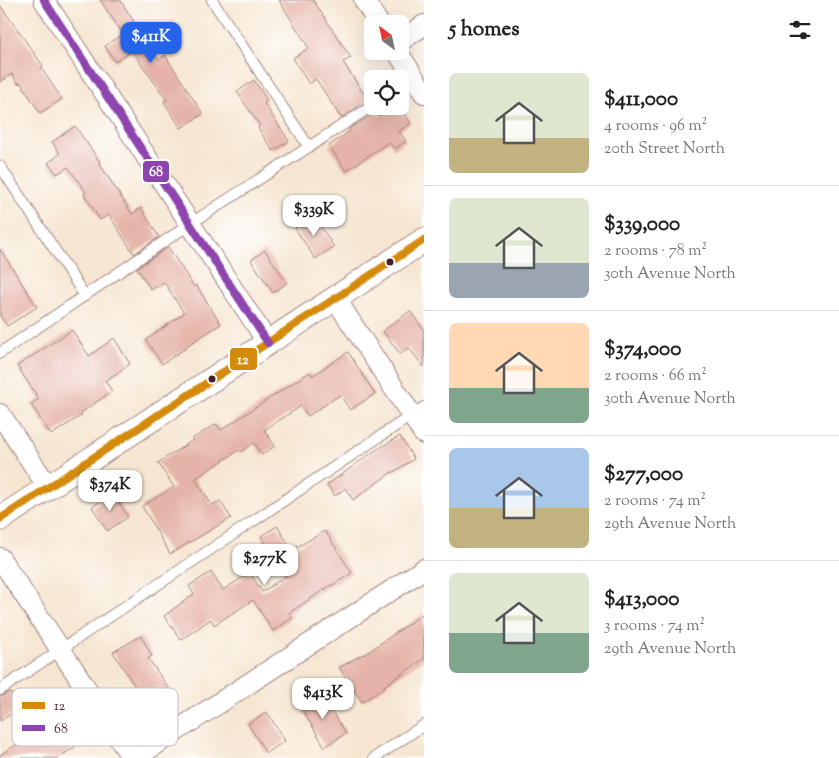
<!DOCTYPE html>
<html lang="en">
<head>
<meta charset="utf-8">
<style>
	:root { --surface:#fff; --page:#f6f6f6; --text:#222; --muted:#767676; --line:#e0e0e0; --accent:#2563eb }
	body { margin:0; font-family:"Sorts Mill Goudy",serif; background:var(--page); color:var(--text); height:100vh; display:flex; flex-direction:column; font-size:19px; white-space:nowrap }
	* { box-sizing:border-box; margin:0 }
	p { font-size:16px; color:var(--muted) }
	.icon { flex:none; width:28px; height:28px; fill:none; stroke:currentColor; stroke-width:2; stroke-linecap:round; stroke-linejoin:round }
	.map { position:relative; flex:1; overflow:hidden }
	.side { display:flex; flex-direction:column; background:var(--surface); width:415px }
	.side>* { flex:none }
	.needle { width:32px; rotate:327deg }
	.controls { position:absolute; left:364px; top:15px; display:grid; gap:10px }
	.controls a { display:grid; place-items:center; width:45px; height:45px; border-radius:8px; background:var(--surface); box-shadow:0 5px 20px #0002; font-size:25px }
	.price { position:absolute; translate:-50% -42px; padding:0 11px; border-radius:10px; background:#fff; color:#222; font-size:16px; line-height:32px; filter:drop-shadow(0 1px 2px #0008) }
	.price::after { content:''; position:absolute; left:50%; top:30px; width:15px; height:11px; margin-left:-8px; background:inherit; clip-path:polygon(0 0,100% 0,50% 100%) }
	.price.on { background:var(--accent); color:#fff }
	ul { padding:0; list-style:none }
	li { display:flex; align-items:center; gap:15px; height:125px; padding:0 25px }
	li+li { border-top:1px solid var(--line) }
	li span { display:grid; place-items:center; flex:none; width:140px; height:100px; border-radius:8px; color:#555 }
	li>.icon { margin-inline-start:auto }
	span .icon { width:60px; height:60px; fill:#fffc; stroke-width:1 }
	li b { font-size:21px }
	h2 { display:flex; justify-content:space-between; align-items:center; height:60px; padding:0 25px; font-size:21px }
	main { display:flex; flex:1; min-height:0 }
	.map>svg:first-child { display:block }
</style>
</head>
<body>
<main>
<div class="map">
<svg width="424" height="758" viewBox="0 0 424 758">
	<rect width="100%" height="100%" fill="#fff"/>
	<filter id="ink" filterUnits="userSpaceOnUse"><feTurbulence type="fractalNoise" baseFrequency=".02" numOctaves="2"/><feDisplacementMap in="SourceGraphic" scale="10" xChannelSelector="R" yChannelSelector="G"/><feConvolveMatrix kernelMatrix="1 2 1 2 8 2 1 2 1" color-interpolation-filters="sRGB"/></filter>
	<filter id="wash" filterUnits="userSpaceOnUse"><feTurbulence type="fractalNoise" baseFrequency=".0096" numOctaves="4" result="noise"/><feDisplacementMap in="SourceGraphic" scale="20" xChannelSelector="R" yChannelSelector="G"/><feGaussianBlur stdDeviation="1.12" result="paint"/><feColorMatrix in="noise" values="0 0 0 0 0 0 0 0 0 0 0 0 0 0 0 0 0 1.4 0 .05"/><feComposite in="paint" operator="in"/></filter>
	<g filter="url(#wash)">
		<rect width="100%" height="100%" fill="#f6e6d1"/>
		<g id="blocks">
			<path fill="#e5b3a7" d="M 100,0 L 120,0 L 159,60 L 165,55 L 203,114 L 181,128 L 164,102 L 167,100 L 132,51 L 115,62 L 105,46 L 123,34 Z
				M 279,0 L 313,0 L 351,58 L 343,62 L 368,100 L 341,118 L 316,79 L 309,84 L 293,58 L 309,48 Z
				M 0,5 L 43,66 L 41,68 L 62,99 L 40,113 L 20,82 L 18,84 L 12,74 L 0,82 Z
				M 254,80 L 267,100 L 264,103 L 289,141 L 273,151 L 258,128 L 260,126 L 237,92 Z
				M 393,106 L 400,106 L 411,123 L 399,131 L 406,141 L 394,149 L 389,142 L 346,171 L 329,146 L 350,131 L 349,129 L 376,112 L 379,116 Z
				M 75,126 L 100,162 L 99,163 L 132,214 L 141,208 L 159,237 L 134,254 L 109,215 L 100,220 L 84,194 L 86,192 L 68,167 L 57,174 L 48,163 L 60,154 L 52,142 Z
				M 314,216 L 334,247 L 315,259 L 295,228 Z
				M 168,247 L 194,287 L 196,285 L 221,324 L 185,347 L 186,348 L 162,364 L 146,340 L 184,313 L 164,282 L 151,290 L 137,268 Z
				M 0,249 L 37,307 L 7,326 L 0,316 Z
				M 265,250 L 287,283 L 273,293 L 251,260 Z
				M 410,311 L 424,330 L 424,367 L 409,348 L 400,354 L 383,331 Z
				M 72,330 L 89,356 L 114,338 L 130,364 L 105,381 L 112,391 L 81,413 L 82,415 L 51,435 L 31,404 L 39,399 L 17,366 Z
				M 348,352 L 375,394 L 350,410 L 340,395 L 308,416 L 301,406 L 264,430 L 275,446 L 262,455 L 254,443 L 241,452 L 239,450 L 195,479 L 212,505 L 220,501 L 231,518 L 170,554 L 142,506 L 174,487 L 158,463 L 193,440 L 192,439 L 216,424 L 221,430 L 310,372 L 312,376 Z
				M 400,436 L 414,459 L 392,473 L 392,472 L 353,500 L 345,488 L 335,496 L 327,485 L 373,452 Z
				M 113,493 L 128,517 L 107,531 L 92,507 Z
				M 277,526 L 292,550 L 325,531 L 352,573 L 331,586 L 331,585 L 289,613 L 292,618 L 273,631 L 253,600 L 214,625 L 211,619 L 181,640 L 164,616 L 194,594 L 189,586 L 211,572 L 223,590 L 250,573 L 262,592 L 286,576 L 261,536 Z
				M 424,613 L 424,659 L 384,686 L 385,687 L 362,702 L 339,668 L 363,654 L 364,655 Z
				M 141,636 L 152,656 L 148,658 L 173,695 L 150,710 L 113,652 Z
				M 10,692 L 20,708 L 0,721 L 0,697 Z
				M 320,693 L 346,733 L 325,747 L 300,706 Z
				M 35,712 L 42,723 L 55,715 L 75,747 L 58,758 L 0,758 L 0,755 L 32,735 L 23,720 Z
				M 267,712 L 285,741 L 266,753 L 248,724 Z"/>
		</g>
	</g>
	<g filter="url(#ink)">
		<use href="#blocks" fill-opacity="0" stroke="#a0827e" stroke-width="1"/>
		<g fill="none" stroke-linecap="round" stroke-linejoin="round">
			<g stroke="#a0827e" stroke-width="12">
				<path id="service" d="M 212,0 L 309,147
					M 400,88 L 414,79
					M 0,166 L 85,296
					M 0,353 L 190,224 L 372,106
					M 0,690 L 424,407
					M 374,758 L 424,725"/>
			</g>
			<g stroke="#a0827e" stroke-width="22">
				<path id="minor" d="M 44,0 L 268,343
					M 364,0 L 379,24
					M 400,41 L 424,25
					M 397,51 L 424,93
					M 335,298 L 424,434
					M 0,414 L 48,487
					M 0,558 L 132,758
					M 135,758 L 424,569"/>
			</g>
			<g stroke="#a0827e" stroke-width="26">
				<path id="tertiary" d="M 0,519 L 424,240"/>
			</g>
			<use href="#service" stroke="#fff" stroke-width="10"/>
			<use href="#minor" stroke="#fff" stroke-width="20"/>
			<use href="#tertiary" stroke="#fff" stroke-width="24"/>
			<g stroke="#fff" stroke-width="11">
				<path id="bus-1" d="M 0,519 L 424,240"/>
			</g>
			<g stroke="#fff" stroke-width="11">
				<path id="bus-2" d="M 44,0 L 268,343"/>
			</g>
			<use href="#bus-1" stroke="#d48b09" stroke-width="8"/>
			<use href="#bus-2" stroke="#8e44ad" stroke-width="8"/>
		</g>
	</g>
	<g fill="#4a1f2b" stroke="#fff" stroke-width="2">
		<circle cx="390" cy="262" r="4.5"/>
		<circle cx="212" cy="379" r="4.5"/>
	</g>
	<rect x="12" y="688" width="166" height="58" rx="8" fill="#fff" stroke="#c9bcbf" stroke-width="1"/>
	<rect x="22" y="702" width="23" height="7" fill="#d48b09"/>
	<rect x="22" y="725" width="23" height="6" fill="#8e44ad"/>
	<g font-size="14" fill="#4a1f2b">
		<text x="54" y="710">12</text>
		<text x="54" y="733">68</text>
	</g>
	<g stroke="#fff" stroke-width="2">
		<rect x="142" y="160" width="28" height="23" rx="5" fill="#8e44ad"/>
		<rect x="229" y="347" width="29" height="24" rx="5" fill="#d48b09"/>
	</g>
	<g font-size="14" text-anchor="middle" font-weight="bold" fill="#fff">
		<text x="156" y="176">68</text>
		<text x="243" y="364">12</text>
	</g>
</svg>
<div class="controls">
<a><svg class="needle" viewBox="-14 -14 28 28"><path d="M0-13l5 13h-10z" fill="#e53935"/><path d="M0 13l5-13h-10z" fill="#767676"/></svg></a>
<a><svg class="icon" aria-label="locate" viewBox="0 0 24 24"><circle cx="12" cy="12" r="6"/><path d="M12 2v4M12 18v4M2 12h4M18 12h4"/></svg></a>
</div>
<b class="price on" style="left:151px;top:64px">$411K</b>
<b class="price" style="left:314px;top:237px">$339K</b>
<b class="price" style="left:110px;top:512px">$374K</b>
<b class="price" style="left:265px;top:586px">$277K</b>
<b class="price" style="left:323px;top:720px">$413K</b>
</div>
<section class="side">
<h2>5 homes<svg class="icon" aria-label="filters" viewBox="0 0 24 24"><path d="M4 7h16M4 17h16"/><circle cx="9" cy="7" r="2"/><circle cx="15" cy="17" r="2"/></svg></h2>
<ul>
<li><span style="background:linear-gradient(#dfe7d0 65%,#c2b280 0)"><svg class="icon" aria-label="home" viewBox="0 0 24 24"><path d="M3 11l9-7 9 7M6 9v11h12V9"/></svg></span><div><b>$411,000</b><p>4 rooms · 96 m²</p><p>20th Street North</p></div></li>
<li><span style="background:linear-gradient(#dfe7d0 65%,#9aa5b1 0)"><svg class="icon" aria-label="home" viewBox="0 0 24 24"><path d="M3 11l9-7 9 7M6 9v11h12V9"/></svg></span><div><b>$339,000</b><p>2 rooms · 78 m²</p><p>30th Avenue North</p></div></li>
<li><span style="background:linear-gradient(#ffd9b3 65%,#7fa58c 0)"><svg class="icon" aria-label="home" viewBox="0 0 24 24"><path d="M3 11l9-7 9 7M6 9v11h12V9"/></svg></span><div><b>$374,000</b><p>2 rooms · 66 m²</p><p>30th Avenue North</p></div></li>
<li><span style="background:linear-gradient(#a9c7e8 60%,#c2b280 0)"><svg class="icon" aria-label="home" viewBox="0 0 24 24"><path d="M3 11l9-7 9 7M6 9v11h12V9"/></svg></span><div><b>$277,000</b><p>2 rooms · 74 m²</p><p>29th Avenue North</p></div></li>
<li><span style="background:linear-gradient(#dfe7d0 60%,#7fa58c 0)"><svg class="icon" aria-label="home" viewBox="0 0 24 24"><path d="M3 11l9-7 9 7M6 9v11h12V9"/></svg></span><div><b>$413,000</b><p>3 rooms · 74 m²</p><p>29th Avenue North</p></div></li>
</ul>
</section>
</main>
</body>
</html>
